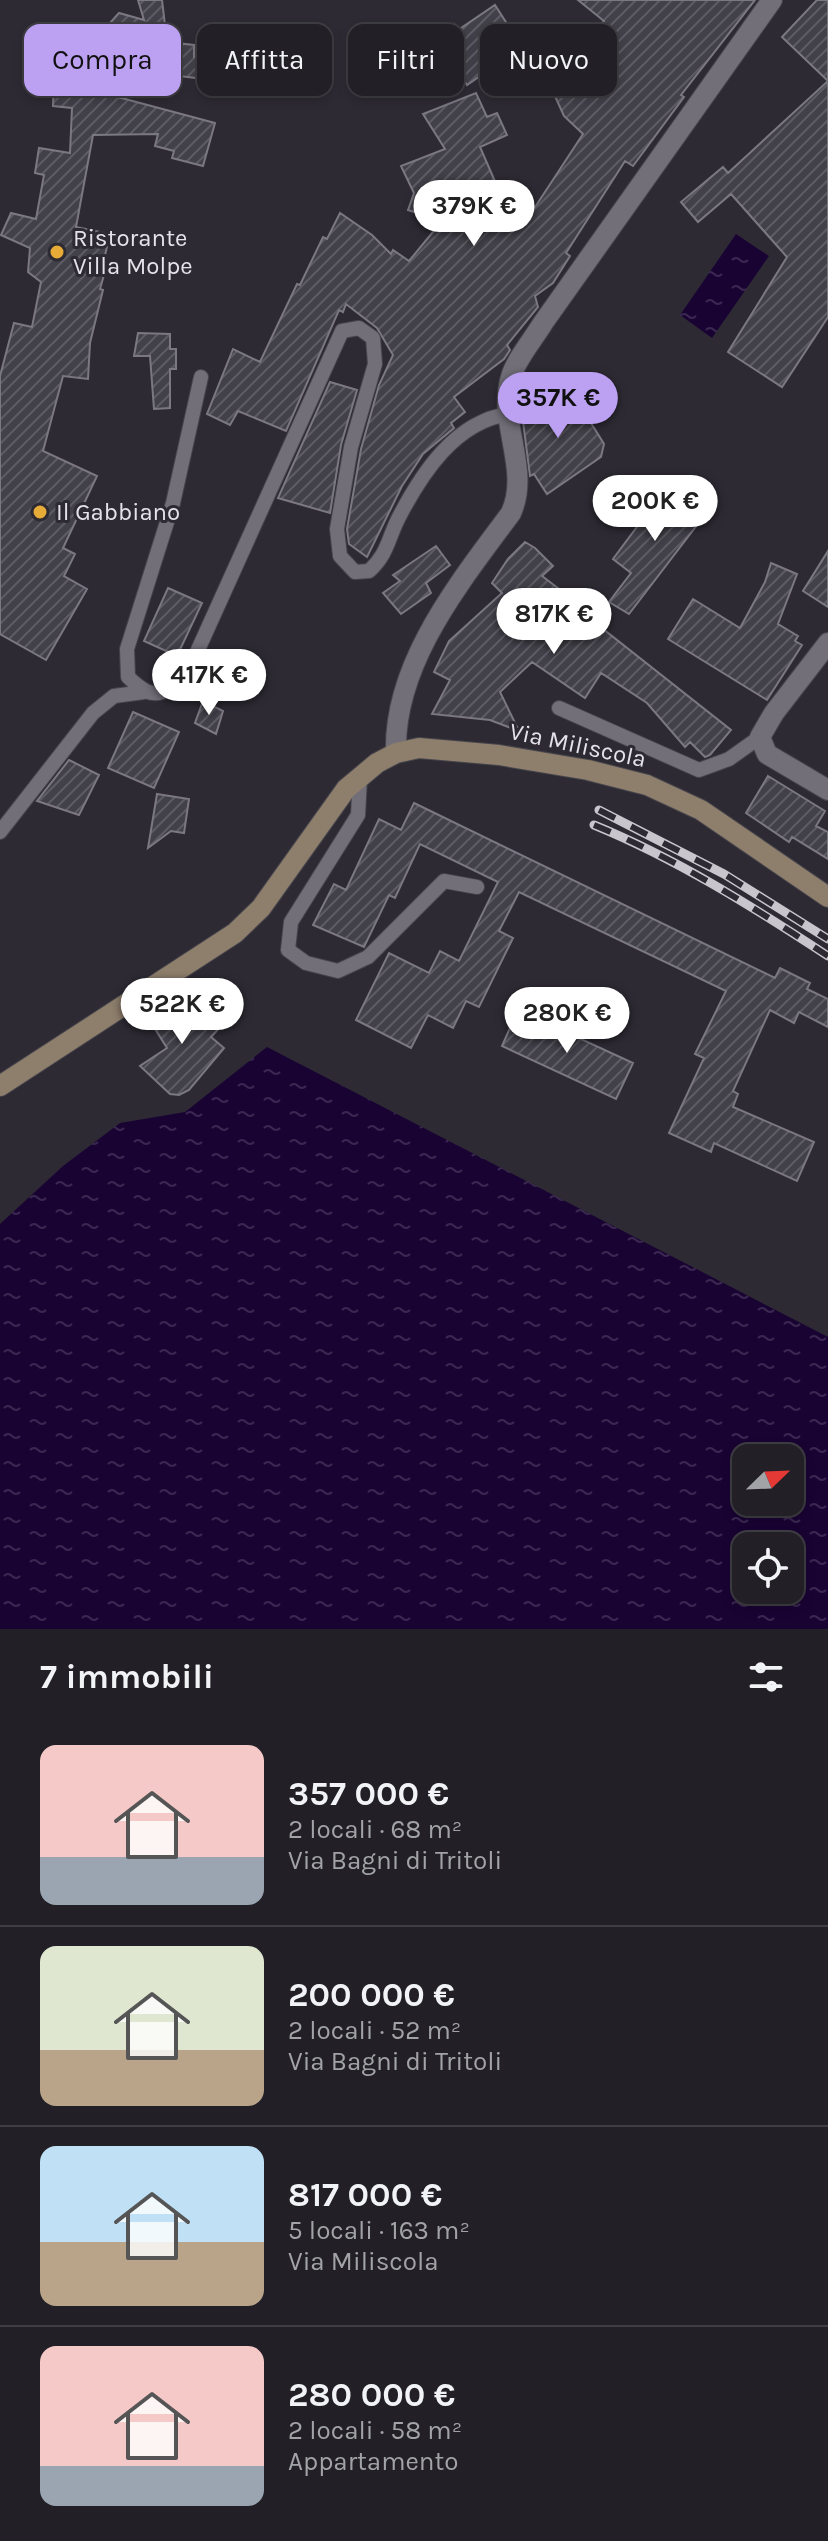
<!DOCTYPE html>
<html lang="it">
<head>
<meta charset="utf-8">
<style>
	:root { --surface:#222026; --page:#2a282e; --text:#f1f3f6; --muted:#a2a3a7; --line:#3f3e43; --accent:#bca0f2 }
	body { margin:0; font-family:Karla,sans-serif; background:var(--page); color:var(--text); height:100vh; display:flex; flex-direction:column; font-size:30px; white-space:nowrap }
	* { box-sizing:border-box; margin:0 }
	p { font-size:26px; color:var(--muted) }
	.icon { flex:none; width:44px; height:44px; fill:none; stroke:currentColor; stroke-width:2; stroke-linecap:round; stroke-linejoin:round }
	.map { position:relative; height:1629px; overflow:hidden }
	.side { display:flex; flex-direction:column; background:var(--surface); flex:1 }
	.side>* { flex:none }
	.hud { position:absolute; left:24px; top:24px; width:780px; height:72px; display:flex; gap:16px }
	.needle { width:52px; rotate:67deg }
	.controls { position:absolute; left:732px; top:1444px; display:grid; gap:16px }
	.controls a { display:grid; place-items:center; width:72px; height:72px; border-radius:16px; background:var(--surface); box-shadow:0 4px 12px #0003,0 0 0 2px var(--line); font-size:40px }
	.price { position:absolute; translate:-50% -68px; padding:0 18px; border-radius:28px; background:#fff; color:#222; font-size:26px; line-height:52px; filter:drop-shadow(0 2px 4px #0008) }
	.price::after { content:''; position:absolute; left:50%; top:48px; width:24px; height:18px; margin-left:-12px; background:inherit; clip-path:polygon(0 0,100% 0,50% 100%) }
	.price.current { background:var(--accent); color:#111 }
	ul { padding:0; list-style:none }
	li { display:flex; align-items:center; gap:24px; height:200px; padding:0 40px }
	li+li { border-top:2px solid var(--line) }
	li span { display:grid; place-items:center; flex:none; width:224px; height:160px; border-radius:16px; color:#555 }
	li>.icon { margin-inline-start:auto }
	span .icon { width:96px; height:96px; fill:#fffc; stroke-width:1 }
	li b { font-size:34px }
	h2 { display:flex; justify-content:space-between; align-items:center; height:96px; padding:0 40px; font-size:34px }
	.chip { padding:0 28px; border-radius:16px; background:var(--surface); box-shadow:0 4px 12px #0003,0 0 0 2px var(--line); font-size:28px; line-height:72px }
	.chip.current { background:var(--accent); color:#111 }
	.map>svg:first-child { display:block }
</style>
</head>
<body>
<div class="map">
<svg width="828" height="1629" viewBox="0 0 828 1629">
	<defs>
		<pattern id="water-ripples" width="26" height="14" patternUnits="userSpaceOnUse" patternTransform="scale(2)"><rect width="26" height="14" fill="#190333"/><path d="M2 4q2-2 4 0t4 0M15 11q2-2 4 0t4 0" fill="none" stroke="#3a2851"/></pattern>
		<pattern id="building-hatch" width="6" height="6" patternUnits="userSpaceOnUse" patternTransform="scale(2)"><rect width="6" height="6" fill="#424049"/><path d="M-1 1l2-2M0 6l6-6M5 7l2-2" fill="none" stroke="#5d5b63"/></pattern>
	</defs>
	<rect width="100%" height="100%" fill="#2d2a33"/>
	<path fill="url(#water-ripples)" fill-rule="evenodd" d="M 736,234 L 769,256 L 712,338 L 680,315 Z
		M 267,1047 L 828,1337 L 828,1629 L 0,1629 L 0,1224 L 63,1166 L 120,1123 L 185,1112 ZM 746,1458 L 790,1458 L 790,1502 L 746,1502 ZM 746,1546 L 790,1546 L 790,1590 L 746,1590 Z"/>
	<path fill="url(#building-hatch)" stroke="#7b7882" stroke-width="2" d="M 138,0 L 162,0 L 167,42 L 194,45 L 194,57 L 248,70 L 245,84 L 72,63 L 74,30 L 109,29 L 110,23 L 119,13 L 144,20 Z
		M 578,0 L 755,0 L 681,95 L 684,97 L 633,166 L 625,161 L 566,253 L 570,256 L 553,283 L 535,296 L 538,307 L 507,345 L 510,350 L 504,359 L 454,397 L 465,412 L 451,423 L 454,428 L 423,454 L 402,486 L 367,557 L 349,544 L 347,529 L 361,449 L 379,385 L 393,355 L 377,328 L 346,304 L 343,312 L 339,310 L 286,431 L 238,411 L 230,425 L 207,414 L 233,349 L 260,362 L 297,284 L 300,285 L 323,237 L 327,239 L 340,213 L 372,235 L 391,254 L 393,250 L 409,261 L 442,221 L 408,210 L 414,193 L 401,166 L 445,149 L 423,114 L 476,93 L 487,117 L 497,113 L 507,135 L 480,147 L 507,209 L 513,206 L 522,227 L 583,134 L 564,116 L 554,94 L 599,33 L 596,30 L 604,21 Z
		M 817,0 L 828,0 L 828,317 L 782,387 L 728,352 L 787,257 L 731,194 L 698,222 L 681,202 L 723,167 L 728,173 L 828,81 L 782,37 Z
		M 495,5 L 522,47 L 467,85 L 434,38 L 454,24 L 458,30 Z
		M 54,80 L 215,123 L 203,166 L 172,158 L 174,151 L 155,146 L 158,134 L 93,135 L 76,227 L 110,234 L 102,268 L 106,268 L 100,289 L 103,290 L 90,343 L 88,379 L 63,376 L 43,451 L 97,476 L 63,548 L 75,554 L 64,576 L 87,589 L 46,660 L 0,634 L 0,376 L 14,323 L 32,327 L 41,282 L 28,272 L 30,248 L 1,235 L 11,213 L 36,219 L 44,175 L 35,173 L 39,148 L 70,153 L 72,108 L 53,106 Z
		M 138,333 L 170,334 L 170,349 L 176,349 L 176,369 L 170,369 L 170,408 L 154,409 L 150,356 L 134,356 Z
		M 330,382 L 357,390 L 341,445 L 330,513 L 278,498 Z
		M 548,390 L 550,396 L 555,393 L 561,403 L 565,400 L 569,407 L 578,402 L 604,444 L 601,457 L 547,494 L 534,474 L 530,476 L 521,406 Z
		M 668,484 L 707,512 L 629,614 L 609,602 L 631,573 L 613,559 L 648,512 L 641,507 L 654,489 L 661,494 Z
		M 525,542 L 535,548 L 553,566 L 542,576 L 596,617 L 593,621 L 731,730 L 710,755 L 705,757 L 690,742 L 685,747 L 647,703 L 601,673 L 585,698 L 532,662 L 500,692 L 519,731 L 490,720 L 432,714 L 450,680 L 434,672 L 449,641 L 502,593 L 492,583 L 508,559 Z
		M 436,546 L 450,565 L 426,583 L 431,593 L 401,614 L 383,593 L 400,581 L 393,575 Z
		M 828,551 L 828,607 L 803,591 Z
		M 771,563 L 797,574 L 778,624 L 798,636 L 795,641 L 802,645 L 767,700 L 668,639 L 693,599 L 740,628 L 765,582 Z
		M 168,588 L 202,603 L 177,656 L 144,641 Z
		M 203,701 L 223,711 L 216,734 L 195,723 Z
		M 133,712 L 179,732 L 154,788 L 108,768 Z
		M 69,760 L 99,775 L 79,815 L 37,801 Z
		M 768,776 L 825,811 L 816,826 L 828,832 L 828,859 L 792,837 L 789,842 L 746,813 Z
		M 157,794 L 189,799 L 184,833 L 171,831 L 148,848 Z
		M 414,803 L 775,978 L 780,968 L 810,983 L 807,989 L 828,999 L 828,1027 L 799,1012 L 794,1023 L 770,1010 L 733,1091 L 738,1094 L 733,1107 L 814,1142 L 797,1181 L 714,1143 L 711,1152 L 669,1133 L 704,1058 L 695,1054 L 726,991 L 519,892 L 499,931 L 513,938 L 479,1007 L 466,1001 L 453,1028 L 428,1015 L 411,1048 L 356,1020 L 389,953 L 429,973 L 440,951 L 459,961 L 498,882 L 420,844 L 395,898 L 389,895 L 364,947 L 313,925 L 334,884 L 346,890 L 379,819 L 401,830 Z
		M 176,996 L 191,1021 L 202,1004 L 223,1024 L 211,1037 L 224,1048 L 189,1090 L 179,1095 L 170,1094 L 140,1066 L 167,1048 L 145,1013 Z
		M 518,1010 L 633,1063 L 616,1099 L 502,1046 Z"/>
	<g fill="none" stroke-linecap="round" stroke-linejoin="round">
		<g stroke="#47454c" stroke-width="16">
			<path id="lane" d="M 201,377 L 173,503 L 127,649 L 128,677 C 150,698 156,697 183,683 L 342,331 L 359,328 L 373,338 L 375,364 L 351,447 L 337,529 L 340,556 L 355,572 L 369,571 C 388,554 388,538 399,517 C 422,473 455,422 508,414
				M 559,708 L 699,770 L 729,759 L 760,737
				M 360,778 L 358,815 L 291,922 L 288,950 L 306,963 L 338,971 L 368,957 L 444,881 L 477,887
				M 0,832 L 93,713 L 114,696 L 144,692"/>
		</g>
		<g stroke="#47454c" stroke-width="22">
			<path id="street" d="M 828,643 L 774,713 L 760,737 L 767,754 L 828,790
				M 396,753 C 393,663 461,581 511,513 C 531,469 497,422 511,377 C 515,361 534,338 543,323 L 772,0"/>
		</g>
		<g stroke="#47454c" stroke-width="22">
			<path id="secondary" d="M 0,1086 L 235,933 L 261,908 L 346,789 L 377,763 L 396,753 L 419,748 L 499,755 L 588,770 L 647,785 L 701,810 L 828,897"/>
		</g>
		<use href="#lane" stroke="#726f79" stroke-width="14"/>
		<use href="#street" stroke="#726f79" stroke-width="20"/>
		<use href="#secondary" stroke="#8e7e6c" stroke-width="20"/>
		<g stroke="#c8c6cc" stroke-width="9">
			<path id="rail" d="M 599,810 L 724,874 L 828,939
				M 594,825 C 677,859 753,907 828,956"/>
		</g>
		<use href="#rail" stroke="#2d2a33" stroke-width="6" stroke-dasharray="18" stroke-linecap="butt"/>
	</g>
	<g fill="#e7ac37" stroke="#2d2a33" stroke-width="3">
		<circle cx="57" cy="252" r="8"/>
		<circle cx="40" cy="512" r="8"/>
	</g>
	<g text-anchor="middle" stroke-width="6" stroke-linejoin="round" paint-order="stroke">
		<g font-size="24" fill="#e5e3e9" stroke="#2d2a33" text-anchor="start">
			<text x="73" y="246">Ristorante<tspan x="73" dy="28">Villa Molpe</tspan></text>
			<text x="56" y="520">Il Gabbiano</text>
		</g>
		<g font-size="24" fill="#e5e3e9" stroke="#2d2a33">
			<text transform="translate(578 745) rotate(12)" y="8">Via Miliscola</text>
		</g>
	</g>
</svg>
<div class="controls">
<a><svg class="needle" viewBox="-14 -14 28 28"><path d="M0-13l5 13h-10z" fill="#e53935"/><path d="M0 13l5-13h-10z" fill="#a2a3a7"/></svg></a>
<a><svg class="icon" aria-label="locate" viewBox="0 0 24 24"><circle cx="12" cy="12" r="6"/><path d="M12 2v4M12 18v4M2 12h4M18 12h4"/></svg></a>
</div>
<b class="price" style="left:474px;top:248px">379K €</b>
<b class="price current" style="left:558px;top:440px">357K €</b>
<b class="price" style="left:655px;top:543px">200K €</b>
<b class="price" style="left:554px;top:656px">817K €</b>
<b class="price" style="left:209px;top:717px">417K €</b>
<b class="price" style="left:182px;top:1046px">522K €</b>
<b class="price" style="left:567px;top:1055px">280K €</b>
<div class="hud">
<a class="chip current">Compra</a>
<a class="chip">Affitta</a>
<a class="chip">Filtri</a>
<a class="chip">Nuovo</a>
</div>
</div>
<section class="side">
<h2>7 immobili<svg class="icon" aria-label="filters" viewBox="0 0 24 24"><path d="M4 7h16M4 17h16"/><circle cx="9" cy="7" r="2"/><circle cx="15" cy="17" r="2"/></svg></h2>
<ul>
<li><span style="background:linear-gradient(#f6c9c9 70%,#9aa5b1 0)"><svg class="icon" aria-label="home" viewBox="0 0 24 24"><path d="M3 11l9-7 9 7M6 9v11h12V9"/></svg></span><div><b>357 000 €</b><p>2 locali · 68 m²</p><p>Via Bagni di Tritoli</p></div></li>
<li><span style="background:linear-gradient(#dfe7d0 65%,#b9a48a 0)"><svg class="icon" aria-label="home" viewBox="0 0 24 24"><path d="M3 11l9-7 9 7M6 9v11h12V9"/></svg></span><div><b>200 000 €</b><p>2 locali · 52 m²</p><p>Via Bagni di Tritoli</p></div></li>
<li><span style="background:linear-gradient(#bfe0f5 60%,#b9a48a 0)"><svg class="icon" aria-label="home" viewBox="0 0 24 24"><path d="M3 11l9-7 9 7M6 9v11h12V9"/></svg></span><div><b>817 000 €</b><p>5 locali · 163 m²</p><p>Via Miliscola</p></div></li>
<li><span style="background:linear-gradient(#f6c9c9 75%,#9aa5b1 0)"><svg class="icon" aria-label="home" viewBox="0 0 24 24"><path d="M3 11l9-7 9 7M6 9v11h12V9"/></svg></span><div><b>280 000 €</b><p>2 locali · 58 m²</p><p>Appartamento</p></div></li>
</ul>
</section>
</body>
</html>
